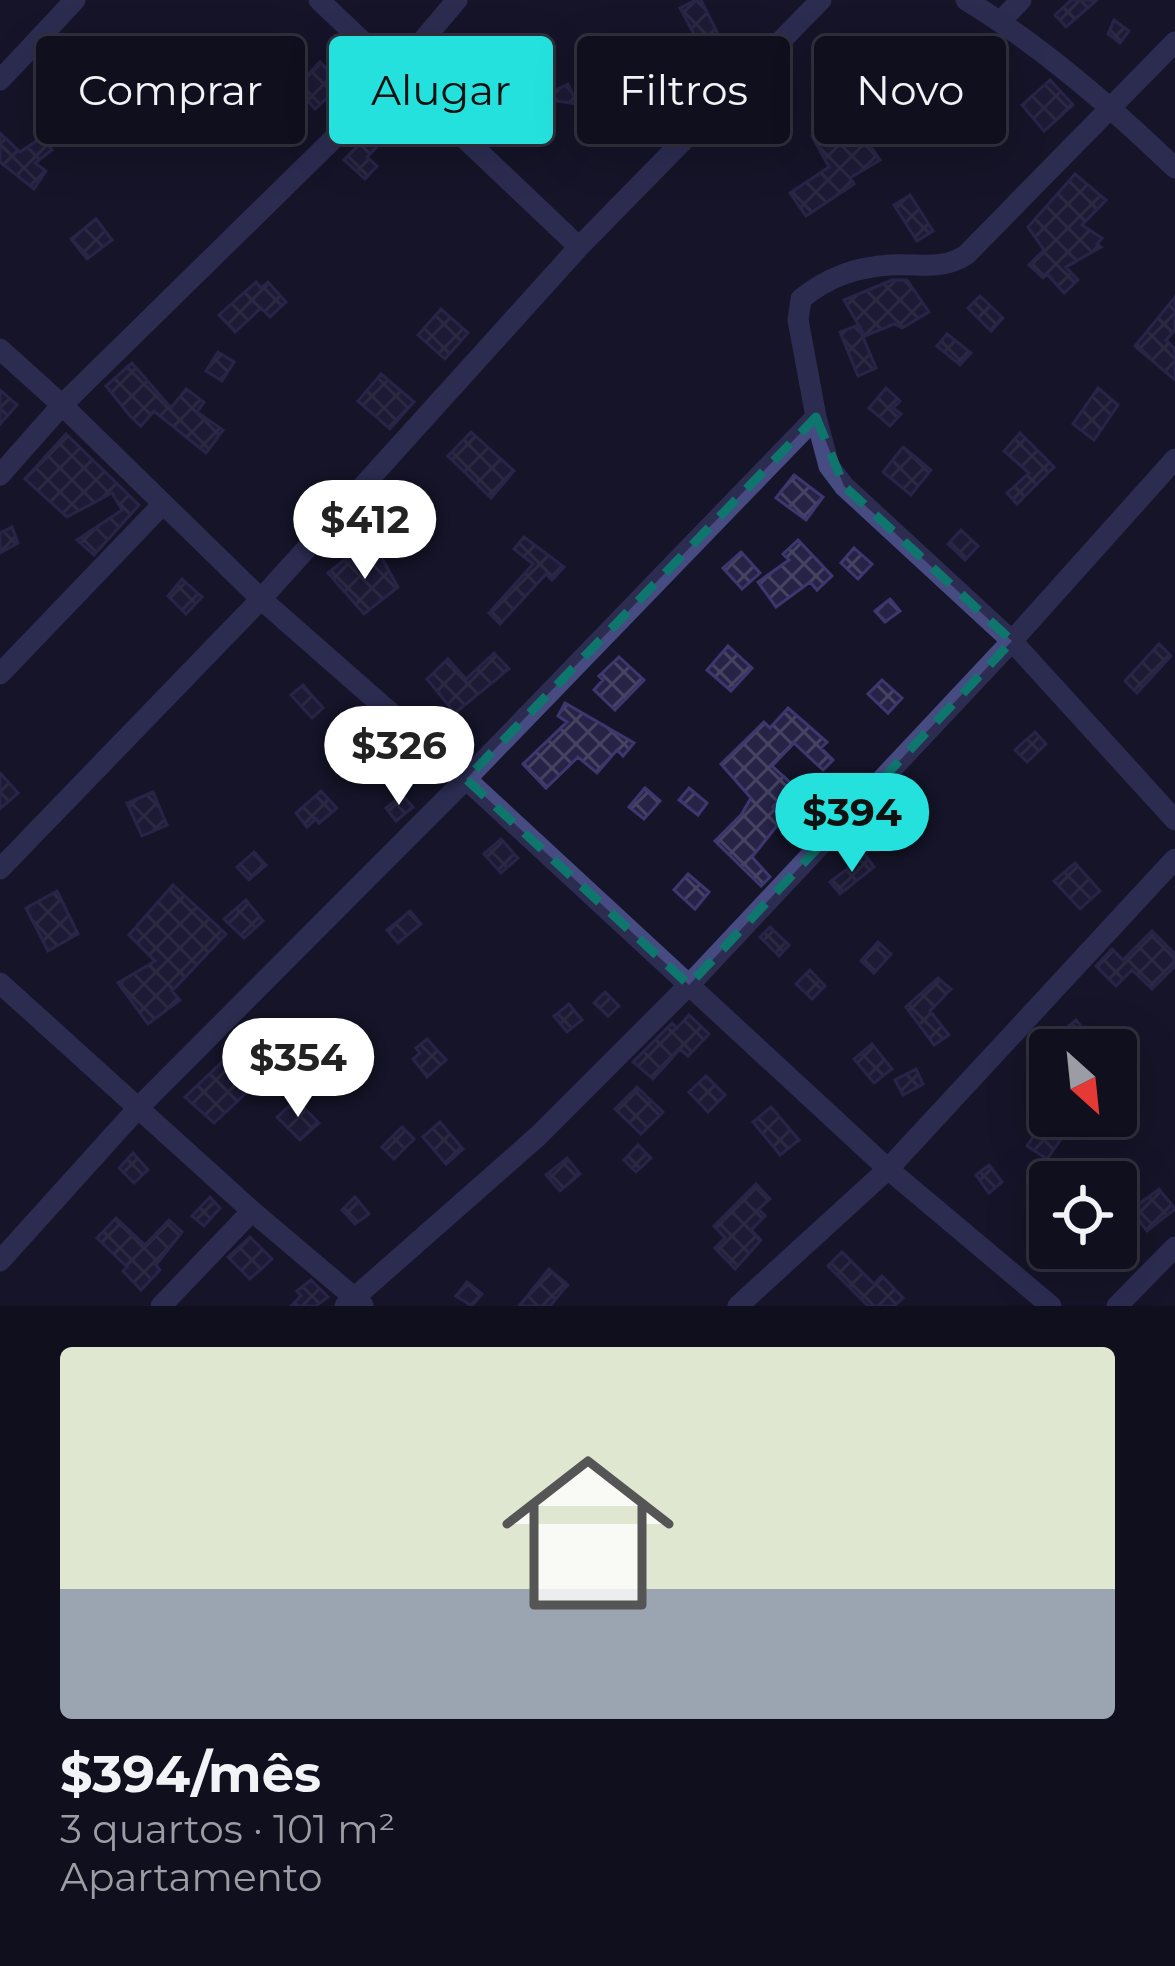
<!DOCTYPE html>
<html lang="pt">
<head>
<meta charset="utf-8">
<style>
	:root { --surface:#100f1e; --page:#191827; --text:#f1f3f6; --muted:#9c9ca4; --line:#302f3c; --accent:#25e1dd }
	body { margin:0; font-family:Montserrat,sans-serif; background:var(--page); color:var(--text); height:100vh; display:flex; flex-direction:column; font-size:45px; white-space:nowrap }
	* { box-sizing:border-box; margin:0 }
	p { font-size:39px; color:var(--muted) }
	.icon { flex:none; width:66px; height:66px; fill:none; stroke:currentColor; stroke-width:2; stroke-linecap:round; stroke-linejoin:round }
	.map { position:relative; height:1306px; overflow:hidden }
	.details { display:flex; flex-direction:column; background:var(--surface); flex:1 }
	.details>* { flex:none }
	.guide { position:absolute; left:36px; top:36px; width:1104px; height:108px; display:flex; gap:24px }
	.needle { width:78px; rotate:153deg }
	.buttons { position:absolute; left:1029px; top:1029px; display:grid; gap:24px }
	.buttons a { display:grid; place-items:center; width:108px; height:108px; border-radius:12px; background:var(--surface); box-shadow:0 12px 48px #0002,0 0 0 3px var(--line); font-size:60px }
	.price { position:absolute; translate:-50% -102px; padding:0 27px; border-radius:42px; background:#fff; color:#222; font-size:39px; line-height:78px; filter:drop-shadow(0 3px 6px #0008) }
	.price::after { content:''; position:absolute; left:50%; top:72px; width:36px; height:27px; margin-left:-18px; background:inherit; clip-path:polygon(0 0,100% 0,50% 100%) }
	.price.on { background:var(--accent); color:#111 }
	ul { padding:0; list-style:none }
	li { display:grid; align-content:center; gap:24px; height:636px; padding:0 60px }
	li span { display:grid; place-items:center; height:372px; border-radius:12px; color:#555 }
	li>.icon { margin-inline-start:auto }
	span .icon { width:216px; height:216px; fill:#fffc; stroke-width:1 }
	li b { font-size:51px }
	.pill { padding:0 42px; border-radius:12px; background:var(--surface); box-shadow:0 12px 48px #0002,0 0 0 3px var(--line); font-size:42px; line-height:108px }
	.pill.on { background:var(--accent); color:#111 }
	.map>svg:first-child { display:block }
</style>
</head>
<body>
<div class="map">
<svg width="1175" height="1306" viewBox="0 0 1175 1306">
	<defs>
		<pattern id="building-cross-hatch" width="8" height="8" patternUnits="userSpaceOnUse" patternTransform="scale(3)"><rect width="8" height="8" fill="#262347"/><path d="M0 0l8 8M0 8l8-8" fill="none" stroke="#454362"/></pattern>
	</defs>
	<rect width="100%" height="100%" fill="#151428"/>
	<path fill="url(#building-cross-hatch)" stroke="#3c386f" stroke-width="3" d="M 696,0 L 701,0 L 722,42 L 703,51 L 680,8 Z
		M 1071,0 L 1097,0 L 1066,27 L 1055,15 Z
		M 1114,20 L 1129,31 L 1120,43 L 1108,34 Z
		M 547,45 L 551,52 L 492,92 L 482,76 L 501,64 Z
		M 877,54 L 889,70 L 877,79 L 865,63 Z
		M 320,62 L 341,85 L 315,109 L 296,87 Z
		M 610,74 L 632,97 L 619,107 L 602,86 Z
		M 116,79 L 133,98 L 117,109 L 104,91 Z
		M 1050,80 L 1073,105 L 1044,131 L 1022,105 Z
		M 568,84 L 577,104 L 538,98 Z
		M 852,119 L 880,160 L 850,178 L 854,184 L 806,216 L 790,193 L 829,167 L 812,136 L 835,123 L 837,127 Z
		M 377,126 L 387,136 L 367,157 L 377,166 L 365,179 L 344,160 Z
		M 0,133 L 20,152 L 42,137 L 52,150 L 35,163 L 46,171 L 34,189 L 0,162 Z
		M 1075,174 L 1106,200 L 1082,225 L 1102,238 L 1097,244 L 1101,247 L 1066,267 L 1078,280 L 1064,293 L 1047,274 L 1043,278 L 1029,265 L 1044,250 L 1028,227 Z
		M 910,195 L 933,231 L 917,241 L 894,205 Z
		M 96,219 L 112,240 L 87,259 L 71,239 Z
		M 892,280 L 907,280 L 929,312 L 902,328 L 894,324 L 865,336 L 844,300 Z
		M 256,282 L 261,288 L 268,282 L 286,302 L 270,317 L 261,308 L 235,332 L 219,315 Z
		M 980,296 L 1003,318 L 991,331 L 968,308 Z
		M 1175,297 L 1175,330 L 1166,340 L 1175,349 L 1175,380 L 1135,346 Z
		M 441,309 L 468,333 L 445,359 L 418,335 Z
		M 858,325 L 876,368 L 858,376 L 840,332 Z
		M 947,334 L 971,353 L 960,365 L 937,346 Z
		M 218,352 L 234,362 L 222,381 L 206,371 Z
		M 132,363 L 171,408 L 186,389 L 204,402 L 197,412 L 223,430 L 206,453 L 154,411 L 141,426 L 130,416 L 106,386 Z
		M 381,374 L 414,402 L 390,429 L 358,401 Z
		M 886,388 L 900,401 L 893,408 L 901,414 L 890,426 L 869,408 Z
		M 1098,388 L 1118,405 L 1094,440 L 1073,424 Z
		M 0,390 L 17,405 L 0,424 Z
		M 471,432 L 514,471 L 491,498 L 448,456 Z
		M 1020,433 L 1054,467 L 1017,504 L 1007,493 L 1029,473 L 1004,451 Z
		M 66,434 L 139,505 L 94,555 L 77,540 L 122,510 L 112,493 L 67,517 L 25,479 Z
		M 903,447 L 931,470 L 911,495 L 883,472 Z
		M 794,475 L 823,497 L 806,520 L 776,498 Z
		M 12,527 L 18,543 L 0,553 L 0,533 Z
		M 961,530 L 978,546 L 965,560 L 948,544 Z
		M 524,537 L 564,567 L 552,580 L 546,574 L 500,624 L 489,613 L 533,564 L 514,549 Z
		M 798,540 L 832,576 L 817,590 L 810,582 L 776,607 L 758,582 L 789,560 L 783,554 Z
		M 854,548 L 872,564 L 858,579 L 841,563 Z
		M 741,552 L 760,573 L 742,589 L 723,568 Z
		M 379,553 L 398,587 L 364,614 L 328,573 L 348,557 L 357,568 Z
		M 182,579 L 202,597 L 186,614 L 168,596 Z
		M 890,599 L 900,611 L 885,622 L 875,611 Z
		M 1159,644 L 1171,656 L 1137,693 L 1125,681 Z
		M 728,646 L 752,668 L 731,691 L 707,670 Z
		M 494,653 L 509,669 L 455,713 L 427,679 L 448,659 L 466,679 Z
		M 619,657 L 644,680 L 615,710 L 594,690 L 603,680 L 599,676 Z
		M 882,680 L 902,698 L 888,713 L 868,694 Z
		M 303,685 L 323,708 L 312,718 L 291,695 Z
		M 565,703 L 634,743 L 623,756 L 617,750 L 597,773 L 578,757 L 546,788 L 523,764 L 567,722 L 558,716 Z
		M 788,708 L 827,742 L 821,748 L 833,760 L 823,770 L 794,743 L 772,766 L 793,785 L 773,807 L 784,817 L 752,857 L 770,877 L 761,886 L 715,841 L 741,815 L 751,798 L 721,764 L 764,722 L 770,728 Z
		M 1035,732 L 1046,744 L 1027,762 L 1015,750 Z
		M 0,773 L 18,793 L 0,809 Z
		M 645,788 L 660,801 L 644,819 L 629,807 Z
		M 689,788 L 707,803 L 698,815 L 679,800 Z
		M 321,791 L 337,808 L 319,823 L 316,819 L 307,827 L 296,813 Z
		M 153,792 L 167,825 L 142,836 L 127,803 Z
		M 402,795 L 413,807 L 396,821 L 386,808 Z
		M 501,839 L 518,858 L 501,873 L 484,854 Z
		M 254,852 L 266,865 L 249,880 L 237,867 Z
		M 865,855 L 874,867 L 840,894 L 830,882 Z
		M 1075,863 L 1100,891 L 1080,909 L 1054,881 Z
		M 688,874 L 709,892 L 695,909 L 674,890 Z
		M 173,885 L 226,934 L 172,991 L 180,1000 L 148,1024 L 118,983 L 155,961 L 129,935 Z
		M 57,891 L 78,934 L 48,951 L 26,908 Z
		M 246,900 L 263,921 L 244,938 L 224,919 Z
		M 410,911 L 421,924 L 398,943 L 387,930 Z
		M 770,927 L 789,945 L 779,956 L 760,937 Z
		M 1152,931 L 1175,954 L 1175,966 L 1152,989 L 1132,970 L 1116,986 L 1096,966 L 1112,949 L 1123,960 Z
		M 878,942 L 891,954 L 874,973 L 861,961 Z
		M 810,970 L 825,986 L 812,999 L 796,984 Z
		M 938,978 L 951,989 L 930,1011 L 949,1035 L 934,1045 L 906,1007 Z
		M 605,992 L 619,1006 L 608,1016 L 594,1003 Z
		M 569,1004 L 582,1020 L 567,1032 L 554,1016 Z
		M 689,1015 L 709,1034 L 688,1056 L 680,1049 L 653,1079 L 633,1062 L 672,1023 L 677,1028 Z
		M 1076,1020 L 1100,1050 L 1065,1050 L 1055,1037 Z
		M 337,1037 L 354,1053 L 341,1066 L 324,1051 Z
		M 427,1039 L 446,1060 L 427,1077 L 413,1059 L 420,1053 L 416,1048 Z
		M 872,1044 L 892,1069 L 874,1083 L 854,1059 Z
		M 239,1046 L 257,1063 L 236,1085 L 245,1094 L 214,1123 L 185,1097 Z
		M 916,1069 L 923,1084 L 903,1095 L 895,1080 Z
		M 706,1076 L 725,1095 L 708,1112 L 689,1092 Z
		M 637,1087 L 663,1112 L 641,1134 L 615,1109 Z
		M 296,1100 L 319,1123 L 300,1140 L 277,1117 Z
		M 771,1107 L 799,1140 L 780,1155 L 753,1122 Z
		M 440,1122 L 463,1149 L 446,1164 L 423,1137 Z
		M 1041,1125 L 1061,1139 L 1047,1159 L 1027,1146 Z
		M 402,1127 L 414,1139 L 394,1159 L 382,1147 Z
		M 638,1145 L 651,1158 L 636,1172 L 624,1160 Z
		M 133,1153 L 148,1170 L 134,1183 L 119,1168 Z
		M 567,1158 L 580,1174 L 560,1191 L 546,1175 Z
		M 989,1165 L 1002,1182 L 989,1193 L 976,1175 Z
		M 756,1184 L 770,1199 L 759,1209 L 765,1216 L 751,1230 L 761,1240 L 735,1269 L 715,1248 L 725,1238 L 714,1226 Z
		M 1159,1189 L 1175,1209 L 1147,1231 L 1131,1210 Z
		M 210,1197 L 220,1208 L 204,1226 L 192,1216 Z
		M 355,1197 L 369,1214 L 355,1224 L 342,1210 Z
		M 116,1218 L 145,1245 L 169,1220 L 182,1232 L 156,1265 L 160,1270 L 141,1290 L 123,1271 L 127,1267 L 97,1238 Z
		M 250,1237 L 272,1259 L 250,1279 L 228,1257 Z
		M 842,1252 L 874,1284 L 882,1276 L 903,1298 L 894,1306 L 868,1306 L 828,1266 Z
		M 549,1269 L 568,1285 L 563,1290 L 550,1306 L 519,1306 Z
		M 311,1280 L 328,1297 L 316,1306 L 291,1306 L 301,1296 L 297,1291 Z
		M 467,1282 L 482,1294 L 472,1306 L 456,1296 Z"/>
	<g fill="none" stroke-linecap="round" stroke-linejoin="round">
		<path stroke="#464b81" stroke-width="21" d="M 319,0 L 579,247
			M 966,0 C 1043,47 1110,106 1175,168
			M 1001,21 L 1021,0
			M 0,80 L 75,0
			M 0,349 L 62,405 L 261,599 L 466,779 L 888,1169 L 1051,1306
			M 816,417 L 829,466 L 844,486 L 1012,641 L 1175,820
			M 0,475 L 62,405 L 368,105 L 457,0
			M 0,674 L 163,504
			M 0,869 L 261,599 L 579,247 L 821,0
			M 0,983 L 252,1211 L 363,1305
			M 0,1261 L 139,1107 L 466,779 L 816,417 L 798,320 L 801,299 C 828,277 856,267 891,265 C 919,263 941,271 966,255 L 1175,42
			M 161,1306 L 252,1211
			M 345,1306 L 538,1136 L 689,985 L 1012,641 L 1175,459
			M 738,1306 L 888,1169 L 1175,859
			M 1117,1306 L 1175,1247"/>
	</g>
	<path d="M0 0H1175V1306H0ZM 816,417 L 844,486 L 1012,641 L 689,985 L 466,779 Z" fill="#151428" fill-opacity=".55" fill-rule="evenodd"/>
	<path fill="none" stroke="#0f766e" stroke-width="9" stroke-dasharray="24 15" stroke-linejoin="round" d="M 816,417 L 844,486 L 1012,641 L 689,985 L 466,779 Z"/>
</svg>
<div class="buttons">
<a><svg class="needle" viewBox="-14 -14 28 28"><path d="M0-13l5 13h-10z" fill="#e53935"/><path d="M0 13l5-13h-10z" fill="#9c9ca4"/></svg></a>
<a><svg class="icon" aria-label="locate" viewBox="0 0 24 24"><circle cx="12" cy="12" r="6"/><path d="M12 2v4M12 18v4M2 12h4M18 12h4"/></svg></a>
</div>
<b class="price" style="left:365px;top:582px">$412</b>
<b class="price" style="left:399px;top:808px">$326</b>
<b class="price on" style="left:852px;top:875px">$394</b>
<b class="price" style="left:298px;top:1120px">$354</b>
<div class="guide">
<a class="pill">Comprar</a>
<a class="pill on">Alugar</a>
<a class="pill">Filtros</a>
<a class="pill">Novo</a>
</div>
</div>
<section class="details">
<ul>
<li><span style="background:linear-gradient(#dfe7d0 65%,#9aa5b1 0)"><svg class="icon" aria-label="home" viewBox="0 0 24 24"><path d="M3 11l9-7 9 7M6 9v11h12V9"/></svg></span><div><b>$394/mês</b><p>3 quartos · 101 m²</p><p>Apartamento</p></div></li>
</ul>
</section>
</body>
</html>
